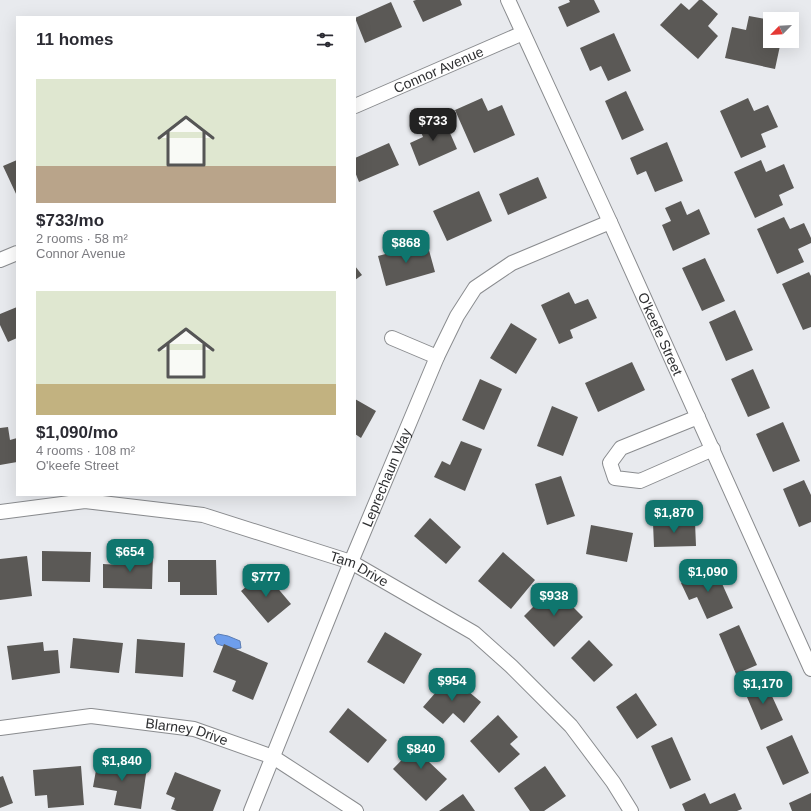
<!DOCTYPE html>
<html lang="en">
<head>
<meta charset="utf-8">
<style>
	:root { --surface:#fff; --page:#f2f2f3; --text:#2b2b33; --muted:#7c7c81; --accent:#0f766e }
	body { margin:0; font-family:Helvetica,sans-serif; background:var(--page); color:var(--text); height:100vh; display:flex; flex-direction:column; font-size:15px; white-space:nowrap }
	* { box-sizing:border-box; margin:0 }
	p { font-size:13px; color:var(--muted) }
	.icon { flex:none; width:22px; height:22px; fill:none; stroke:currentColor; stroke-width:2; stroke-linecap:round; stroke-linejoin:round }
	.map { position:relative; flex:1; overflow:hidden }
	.drawer { position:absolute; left:16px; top:16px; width:340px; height:480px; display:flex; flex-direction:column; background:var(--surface); border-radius:0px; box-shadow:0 4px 16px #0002 }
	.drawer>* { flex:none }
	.needle { width:26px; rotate:246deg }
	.buttons { position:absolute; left:763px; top:12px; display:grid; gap:8px }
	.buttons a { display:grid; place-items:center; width:36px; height:36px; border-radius:0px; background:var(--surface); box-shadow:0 4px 16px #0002; font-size:20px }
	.price { position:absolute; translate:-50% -34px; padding:0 9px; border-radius:8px; background:var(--accent); color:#fff; font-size:13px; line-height:26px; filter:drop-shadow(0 1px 2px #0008) }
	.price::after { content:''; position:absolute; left:50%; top:24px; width:12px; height:9px; margin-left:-6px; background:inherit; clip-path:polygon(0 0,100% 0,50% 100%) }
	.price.current { background:#222; color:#fff }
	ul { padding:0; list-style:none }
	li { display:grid; align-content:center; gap:8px; height:212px; padding:0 20px }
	li span { display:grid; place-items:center; height:124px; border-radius:0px; color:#555 }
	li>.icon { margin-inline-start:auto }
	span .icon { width:72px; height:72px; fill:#fffc; stroke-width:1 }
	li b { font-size:17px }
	h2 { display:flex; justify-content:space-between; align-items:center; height:48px; padding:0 20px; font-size:17px }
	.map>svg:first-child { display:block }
</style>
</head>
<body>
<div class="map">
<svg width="811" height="811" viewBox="0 0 811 811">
	<rect width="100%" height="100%" fill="#e8eaee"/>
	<path fill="#6e9eec" stroke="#5b7db4" d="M 218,634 L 228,636 L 240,641 L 241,648 L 233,649 L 217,644 L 214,637 Z"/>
	<path fill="#5b5956" d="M 416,0 L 460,0 L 462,5 L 423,22 L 413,1 Z
		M 569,0 L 594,0 L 600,12 L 567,27 L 558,7 L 570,2 Z
		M 699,0 L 702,0 L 718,14 L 708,26 L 718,36 L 698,59 L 660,25 L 681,3 L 689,10 Z
		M 391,2 L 402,27 L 365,43 L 355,18 Z
		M 749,16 L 770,20 L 770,41 L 781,41 L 775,69 L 725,58 L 732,27 L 746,30 Z
		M 614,33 L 631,71 L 608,81 L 601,66 L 590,71 L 580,48 Z
		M 626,91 L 644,130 L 622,140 L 605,101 Z
		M 482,98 L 488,111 L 502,105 L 515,135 L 474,153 L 455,110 Z
		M 748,98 L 754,111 L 768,105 L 778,127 L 761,134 L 766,147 L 741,158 L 720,111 Z
		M 443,117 L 457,149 L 419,166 L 410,143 L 423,137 L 419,127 Z
		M 667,142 L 683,181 L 655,192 L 646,171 L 637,175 L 630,158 Z
		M 389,143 L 399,165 L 359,182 L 355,172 L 355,158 Z
		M 17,160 L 17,196 L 3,166 Z
		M 761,160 L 766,172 L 784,164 L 794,188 L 779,195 L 783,205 L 755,218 L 734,172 Z
		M 538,177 L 547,198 L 508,215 L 499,194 Z
		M 479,191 L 492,221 L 447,241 L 433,211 Z
		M 681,201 L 687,215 L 699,209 L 710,234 L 673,251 L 662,225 L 671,221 L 665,208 Z
		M 784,217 L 790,229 L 804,223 L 811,238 L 811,243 L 798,249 L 804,262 L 777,274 L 757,229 Z
		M 427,243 L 435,272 L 386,286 L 378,256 Z
		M 705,258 L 725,301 L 702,311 L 682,268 Z
		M 355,266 L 362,275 L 355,280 Z
		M 809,272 L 811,276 L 811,327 L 803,330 L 782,284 Z
		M 569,292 L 575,304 L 588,299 L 597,318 L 570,330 L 573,338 L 559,344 L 541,305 Z
		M 17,307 L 17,338 L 8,342 L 0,325 L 0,314 Z
		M 735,310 L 753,350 L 726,361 L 709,322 Z
		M 511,323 L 537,339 L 516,374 L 490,358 Z
		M 632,362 L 645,390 L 598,412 L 585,383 Z
		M 753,369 L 770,408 L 748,417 L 731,379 Z
		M 480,379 L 502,389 L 484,430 L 462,420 Z
		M 355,399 L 376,411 L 361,438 L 355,434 Z
		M 552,406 L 578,417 L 563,456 L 537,446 Z
		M 783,422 L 800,461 L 773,472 L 756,434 Z
		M 8,427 L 10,440 L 17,438 L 17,462 L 0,465 L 0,428 Z
		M 461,441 L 482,449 L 465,491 L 434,477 L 442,461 L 450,465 Z
		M 561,476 L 575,516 L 547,525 L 535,484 Z
		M 804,480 L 811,495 L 811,522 L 799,527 L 783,489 Z
		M 430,518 L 461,547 L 446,564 L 414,536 Z
		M 695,522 L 696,546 L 654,547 L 653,523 Z
		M 591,525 L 633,533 L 627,562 L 586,554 Z
		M 42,551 L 91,552 L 90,582 L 42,581 Z
		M 503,552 L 535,580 L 511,609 L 478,581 Z
		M 122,554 L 153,555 L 152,589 L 103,588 L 103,564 L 122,565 Z
		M 27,556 L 32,596 L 0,600 L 0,559 Z
		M 168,560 L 216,560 L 217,595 L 180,595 L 180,582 L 168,582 Z
		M 715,568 L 733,608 L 707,619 L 697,597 L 689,600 L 681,583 Z
		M 264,572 L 291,604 L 268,623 L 241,591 Z
		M 553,587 L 583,617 L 554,647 L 524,616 Z
		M 739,625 L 757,665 L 736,674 L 719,634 Z
		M 385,632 L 422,654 L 404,684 L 367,662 Z
		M 73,638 L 123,643 L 119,673 L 70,668 Z
		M 137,639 L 185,643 L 183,677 L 135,673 Z
		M 589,640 L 613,665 L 594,682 L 571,658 Z
		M 43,642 L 44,651 L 58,650 L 60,673 L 12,680 L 7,646 Z
		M 224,644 L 268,663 L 253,700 L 232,691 L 236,681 L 213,672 Z
		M 450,676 L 481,702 L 464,723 L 453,713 L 443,724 L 423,707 Z
		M 765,681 L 783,720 L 761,730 L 744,690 Z
		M 636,693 L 657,725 L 637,739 L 616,707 Z
		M 348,708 L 387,740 L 368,763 L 329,732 Z
		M 498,715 L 518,737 L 510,744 L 520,754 L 499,773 L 470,741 Z
		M 792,735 L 809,773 L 783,785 L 766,747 Z
		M 672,737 L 691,780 L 670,789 L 651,746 Z
		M 423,738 L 437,752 L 428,761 L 447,779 L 426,801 L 393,769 Z
		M 98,759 L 147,767 L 141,809 L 114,805 L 117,791 L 93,787 Z
		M 81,766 L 84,805 L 48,808 L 47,795 L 35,796 L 33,770 Z
		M 545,766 L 566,796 L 544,811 L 530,811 L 514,788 Z
		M 175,772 L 221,790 L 213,811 L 177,811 L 171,809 L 175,798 L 166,794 Z
		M 3,776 L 13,803 L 0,808 L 0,777 Z
		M 705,793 L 710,804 L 735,793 L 742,809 L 737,811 L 685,811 L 682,804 Z
		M 811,793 L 811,811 L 792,811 L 789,803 Z
		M 463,794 L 475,811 L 439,811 Z"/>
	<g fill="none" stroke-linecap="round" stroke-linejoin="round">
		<g stroke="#8a8c8f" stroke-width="16">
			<g id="minor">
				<path id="s1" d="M 508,0 L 610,222 L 811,669"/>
				<path id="s2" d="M 355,106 L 523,33"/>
				<path d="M 0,260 L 17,253"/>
				<path d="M 392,338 L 437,357"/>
				<path d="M 698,417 L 621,448 L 610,463 L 615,478 L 640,481 L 713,449"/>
				<path id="s3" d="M 0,512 L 85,501 L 203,515 L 351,562 L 474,633 L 511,666 L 571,726 L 613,782 L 631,811"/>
				<path id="s4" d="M 0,728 L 91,716 L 194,729 L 273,757 L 356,811"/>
				<path id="s5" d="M 251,811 L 351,562 L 437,357 L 457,316 L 475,288 L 512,263 L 610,222"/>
			</g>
		</g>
		<use href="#minor" stroke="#fff" stroke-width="14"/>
	</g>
	<g text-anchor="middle" stroke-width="4" stroke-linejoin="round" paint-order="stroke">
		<g font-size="14" fill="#2e2f31" stroke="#e8eaee">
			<text dy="5" stroke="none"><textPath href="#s2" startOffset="91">Connor Avenue</textPath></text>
			<text dy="5" stroke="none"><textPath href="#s1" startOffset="367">O'keefe Street</textPath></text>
			<text dy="5" stroke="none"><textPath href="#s5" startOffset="360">Leprechaun Way</textPath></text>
			<text dy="5" stroke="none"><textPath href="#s3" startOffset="370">Tam Drive</textPath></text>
			<text dy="5" stroke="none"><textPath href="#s4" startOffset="189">Blarney Drive</textPath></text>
		</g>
	</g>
</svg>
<div class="buttons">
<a><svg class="needle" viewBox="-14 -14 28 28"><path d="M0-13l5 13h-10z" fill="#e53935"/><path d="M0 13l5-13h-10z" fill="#7c7c81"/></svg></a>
</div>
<b class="price current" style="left:433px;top:142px">$733</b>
<b class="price" style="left:406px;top:264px">$868</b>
<b class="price" style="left:674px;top:534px">$1,870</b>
<b class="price" style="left:130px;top:573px">$654</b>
<b class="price" style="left:708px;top:593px">$1,090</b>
<b class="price" style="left:266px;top:598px">$777</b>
<b class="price" style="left:554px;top:617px">$938</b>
<b class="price" style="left:452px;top:702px">$954</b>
<b class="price" style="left:763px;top:705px">$1,170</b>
<b class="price" style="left:421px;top:770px">$840</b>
<b class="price" style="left:122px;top:782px">$1,840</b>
<section class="drawer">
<h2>11 homes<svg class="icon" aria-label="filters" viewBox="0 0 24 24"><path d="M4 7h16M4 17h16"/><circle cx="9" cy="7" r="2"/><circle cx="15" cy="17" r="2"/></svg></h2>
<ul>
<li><span style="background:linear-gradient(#dfe7d0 70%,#b9a48a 0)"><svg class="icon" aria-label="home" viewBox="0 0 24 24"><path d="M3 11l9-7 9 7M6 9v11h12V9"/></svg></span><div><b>$733/mo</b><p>2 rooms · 58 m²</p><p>Connor Avenue</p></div></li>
<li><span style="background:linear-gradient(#dfe7d0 75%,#c2b280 0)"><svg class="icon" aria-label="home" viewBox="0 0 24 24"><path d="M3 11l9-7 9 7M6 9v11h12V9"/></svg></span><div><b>$1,090/mo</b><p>4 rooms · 108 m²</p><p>O'keefe Street</p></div></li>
</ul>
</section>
</div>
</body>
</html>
